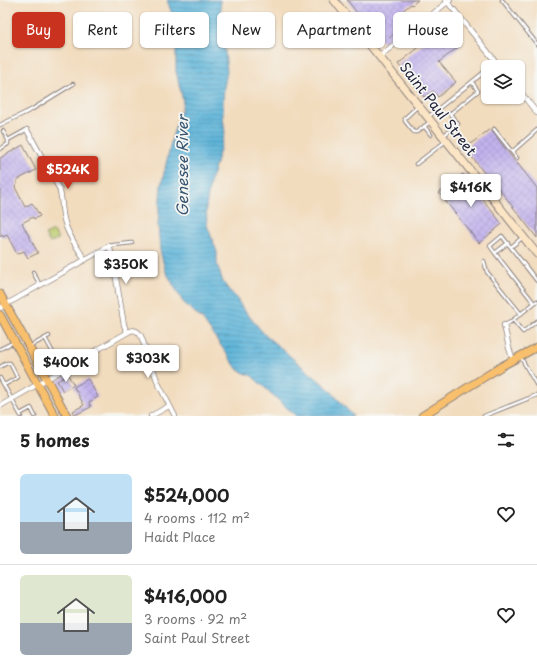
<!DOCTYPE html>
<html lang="en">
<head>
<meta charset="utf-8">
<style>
	:root { --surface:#fff; --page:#f6f6f6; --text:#222; --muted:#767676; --line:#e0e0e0; --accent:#c8321e }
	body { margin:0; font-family:"Playpen Sans",sans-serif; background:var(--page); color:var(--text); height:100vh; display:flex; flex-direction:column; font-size:15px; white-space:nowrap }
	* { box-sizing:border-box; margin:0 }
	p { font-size:13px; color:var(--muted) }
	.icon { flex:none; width:22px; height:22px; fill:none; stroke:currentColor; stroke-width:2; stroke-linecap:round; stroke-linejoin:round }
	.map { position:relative; height:416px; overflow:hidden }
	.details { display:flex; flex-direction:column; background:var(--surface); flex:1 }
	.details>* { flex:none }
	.top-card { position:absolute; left:12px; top:12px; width:513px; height:36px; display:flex; gap:8px }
	.tools { position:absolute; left:481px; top:60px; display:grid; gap:8px }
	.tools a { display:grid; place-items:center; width:44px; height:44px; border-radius:6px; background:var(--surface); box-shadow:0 1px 3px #0004; font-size:20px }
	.price { position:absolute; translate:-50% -34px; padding:0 9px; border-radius:4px; background:#fff; color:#222; font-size:13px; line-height:26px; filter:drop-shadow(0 1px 2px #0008) }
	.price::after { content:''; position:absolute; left:50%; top:24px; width:12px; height:9px; margin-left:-6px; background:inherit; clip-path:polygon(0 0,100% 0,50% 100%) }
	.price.current { background:var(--accent); color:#fff }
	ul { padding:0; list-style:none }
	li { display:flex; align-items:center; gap:12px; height:100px; padding:0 20px }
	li+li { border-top:1px solid var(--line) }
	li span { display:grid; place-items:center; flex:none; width:112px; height:80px; border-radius:6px; color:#555 }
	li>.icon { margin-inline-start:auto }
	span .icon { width:48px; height:48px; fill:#fffc; stroke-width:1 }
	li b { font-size:17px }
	h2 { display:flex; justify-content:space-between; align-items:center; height:48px; padding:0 20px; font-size:17px }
	.pill { padding:0 14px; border-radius:6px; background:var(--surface); box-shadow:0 1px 3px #0004; font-size:14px; line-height:36px }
	.pill.current { background:var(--accent); color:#fff }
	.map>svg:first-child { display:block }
</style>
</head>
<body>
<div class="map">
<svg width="537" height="416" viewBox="0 0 537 416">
	<defs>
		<pattern id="park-crowns" width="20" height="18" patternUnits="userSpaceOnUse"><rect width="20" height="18" fill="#becc6f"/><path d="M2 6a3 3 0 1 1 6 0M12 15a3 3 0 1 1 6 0" fill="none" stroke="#a3af61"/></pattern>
		<pattern id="water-rules" width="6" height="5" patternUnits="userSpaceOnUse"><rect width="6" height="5" fill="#5cb4d9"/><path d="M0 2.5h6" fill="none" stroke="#4c92b1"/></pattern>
		<pattern id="building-cross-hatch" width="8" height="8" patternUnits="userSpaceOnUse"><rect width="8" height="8" fill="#c2b2ed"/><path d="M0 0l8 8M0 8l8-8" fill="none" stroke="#a699cc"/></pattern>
	</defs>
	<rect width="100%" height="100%" fill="#f6f6f2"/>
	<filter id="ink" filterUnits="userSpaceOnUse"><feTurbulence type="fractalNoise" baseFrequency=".025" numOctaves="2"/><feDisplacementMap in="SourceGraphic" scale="8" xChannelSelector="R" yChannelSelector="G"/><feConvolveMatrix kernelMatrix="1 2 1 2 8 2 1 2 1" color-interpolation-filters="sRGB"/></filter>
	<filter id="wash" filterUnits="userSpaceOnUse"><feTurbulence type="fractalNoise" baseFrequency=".012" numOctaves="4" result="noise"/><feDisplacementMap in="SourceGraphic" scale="16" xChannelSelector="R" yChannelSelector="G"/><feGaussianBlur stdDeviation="0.9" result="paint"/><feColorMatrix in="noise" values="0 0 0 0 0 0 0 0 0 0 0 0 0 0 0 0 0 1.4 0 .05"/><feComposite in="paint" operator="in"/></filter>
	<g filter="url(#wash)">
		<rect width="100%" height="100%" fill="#f2dcbe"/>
		<path fill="url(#park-crowns)" stroke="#707755" d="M 54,231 L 58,239 L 50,243 L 45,235 Z"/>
		<path fill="url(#water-rules)" stroke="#3f6b8a" d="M 167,0 L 220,0 L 220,1 L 227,72 L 224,87 L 223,102 L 223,117 L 225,133 L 210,183 L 206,207 L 207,225 L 217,252 L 217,264 L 223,282 L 228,289 L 235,296 L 243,309 L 265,335 L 329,389 L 353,416 L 296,416 L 252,376 L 238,370 L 203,320 L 183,302 L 165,270 L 160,250 L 158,224 L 161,186 L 172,138 L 182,107 L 183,101 L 176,71 L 176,29 L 172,14 Z"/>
		<g id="blocks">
			<path fill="url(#building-cross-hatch)" d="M 347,0 L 418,0 L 412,5 L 411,4 L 401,12 L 409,22 L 383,43 L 372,30 L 377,26 L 371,18 L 365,23 Z
				M 446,26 L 461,45 L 439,62 L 456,82 L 438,97 L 433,91 L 424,97 L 398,64 Z
				M 490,129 L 518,165 L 518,164 L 537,188 L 537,238 L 489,176 L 488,178 L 465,148 Z
				M 23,145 L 36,170 L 17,180 L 17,184 L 15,187 L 25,207 L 32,203 L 40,216 L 34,219 L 33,217 L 22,223 L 38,253 L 28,258 L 24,251 L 17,254 L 7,235 L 3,237 L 2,235 L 0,237 L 0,158 Z
				M 463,174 L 502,224 L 479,243 L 439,193 Z
				M 68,375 L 74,385 L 63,391 L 57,381 Z
				M 88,379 L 98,397 L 89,402 L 91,407 L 75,415 L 73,411 L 84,405 L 74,387 Z"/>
		</g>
	</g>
	<g filter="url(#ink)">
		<use href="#blocks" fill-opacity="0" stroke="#8a7f7c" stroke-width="1"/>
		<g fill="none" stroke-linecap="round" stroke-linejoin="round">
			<g stroke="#8a7f7c" stroke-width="4.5">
				<path id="service" d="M 502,0 L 537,44
					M 490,67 L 496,62
					M 418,106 L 405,118 L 405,121 L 413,131 L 414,132 L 417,132 L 430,122
					M 428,117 L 488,69
					M 0,125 L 31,110 L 73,84
					M 424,126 L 431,135
					M 494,129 L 512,152
					M 3,131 L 8,140
					M 443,136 L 458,124 L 450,114 L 478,91 L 472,82
					M 0,149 L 8,144 L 8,140 L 26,130
					M 517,158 L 512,152 L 537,130
					M 416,164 L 446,141
					M 508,243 L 495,253 L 534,303
					M 109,246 L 114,245 L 132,243
					M 511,247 L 523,237
					M 495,253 L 490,246 L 502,236 L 537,281
					M 484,261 L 487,272 L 521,314
					M 33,272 L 40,285
					M 513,320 L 523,332 L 537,321
					M 504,325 L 509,323 L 537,301
					M 45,338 L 62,369
					M 29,347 L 49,336
					M 0,349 L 14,342
					M 520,356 L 537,386
					M 0,367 L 7,363 L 10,363 L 17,377 L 17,378 L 4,385
					M 0,378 L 21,416
					M 20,414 L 31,408 L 35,416
					M 484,416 L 537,395"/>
			</g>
			<g stroke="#8a7f7c" stroke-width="6">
				<path id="minor" d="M 446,0 L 500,67
					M 380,56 L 450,0
					M 518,89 L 537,113
					M 27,130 L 59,188 C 63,200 61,211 65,223 C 68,236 78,248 85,260
					M 0,308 L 109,246 L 112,255 L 124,325 L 127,332
					M 504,325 L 509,348 L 513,360
					M 0,406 L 130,331 C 135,329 138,331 141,336 L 158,383 L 175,416
					M 151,416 L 169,406"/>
			</g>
			<g stroke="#8a7f7c" stroke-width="9">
				<path id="secondary" d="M 334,0 L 537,254"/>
			</g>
			<g stroke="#8a7f7c" stroke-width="9">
				<path id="primary" d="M 0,294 L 67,416
					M 0,315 L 55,416
					M 422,416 L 502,366 L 537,347"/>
			</g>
			<use href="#service" stroke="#fff" stroke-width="2.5"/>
			<use href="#minor" stroke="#fff" stroke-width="4.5"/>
			<use href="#secondary" stroke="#fce5c4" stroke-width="7"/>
			<use href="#primary" stroke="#f8bf6c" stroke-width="7"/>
		</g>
	</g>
	<g text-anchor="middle" stroke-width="3.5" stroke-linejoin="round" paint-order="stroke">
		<g font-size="14" fill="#22223b" stroke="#f6f6f2">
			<text transform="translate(438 109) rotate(52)" y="5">Saint Paul Street</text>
		</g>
		<g font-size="15" font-style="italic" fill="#365572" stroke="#f6f6f2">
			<text transform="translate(183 166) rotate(-90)" y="5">Genesee River</text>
		</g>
	</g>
</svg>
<div class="tools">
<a><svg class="icon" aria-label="layers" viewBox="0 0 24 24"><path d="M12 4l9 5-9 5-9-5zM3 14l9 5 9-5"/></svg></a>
</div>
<b class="price current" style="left:68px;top:190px">$524K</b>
<b class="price" style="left:471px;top:208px">$416K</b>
<b class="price" style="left:126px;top:285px">$350K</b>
<b class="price" style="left:148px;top:379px">$303K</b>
<b class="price" style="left:66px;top:383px">$400K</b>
<div class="top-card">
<a class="pill current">Buy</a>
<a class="pill">Rent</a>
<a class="pill">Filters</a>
<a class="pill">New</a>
<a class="pill">Apartment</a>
<a class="pill">House</a>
</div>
</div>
<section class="details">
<h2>5 homes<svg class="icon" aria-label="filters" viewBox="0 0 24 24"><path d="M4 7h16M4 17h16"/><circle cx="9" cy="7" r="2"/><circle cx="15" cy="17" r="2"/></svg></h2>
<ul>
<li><span style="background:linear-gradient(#bfe0f5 60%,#9aa5b1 0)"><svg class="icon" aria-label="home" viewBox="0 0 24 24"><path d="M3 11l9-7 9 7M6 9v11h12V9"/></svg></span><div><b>$524,000</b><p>4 rooms · 112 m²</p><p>Haidt Place</p></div><svg class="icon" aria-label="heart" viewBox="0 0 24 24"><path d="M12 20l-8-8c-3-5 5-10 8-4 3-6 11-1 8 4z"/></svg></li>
<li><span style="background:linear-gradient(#dfe7d0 60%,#9aa5b1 0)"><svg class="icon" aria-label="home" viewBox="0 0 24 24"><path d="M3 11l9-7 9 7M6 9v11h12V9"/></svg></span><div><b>$416,000</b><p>3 rooms · 92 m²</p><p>Saint Paul Street</p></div><svg class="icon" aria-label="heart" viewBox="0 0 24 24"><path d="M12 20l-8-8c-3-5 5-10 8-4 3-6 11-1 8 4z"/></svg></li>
</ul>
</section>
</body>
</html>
